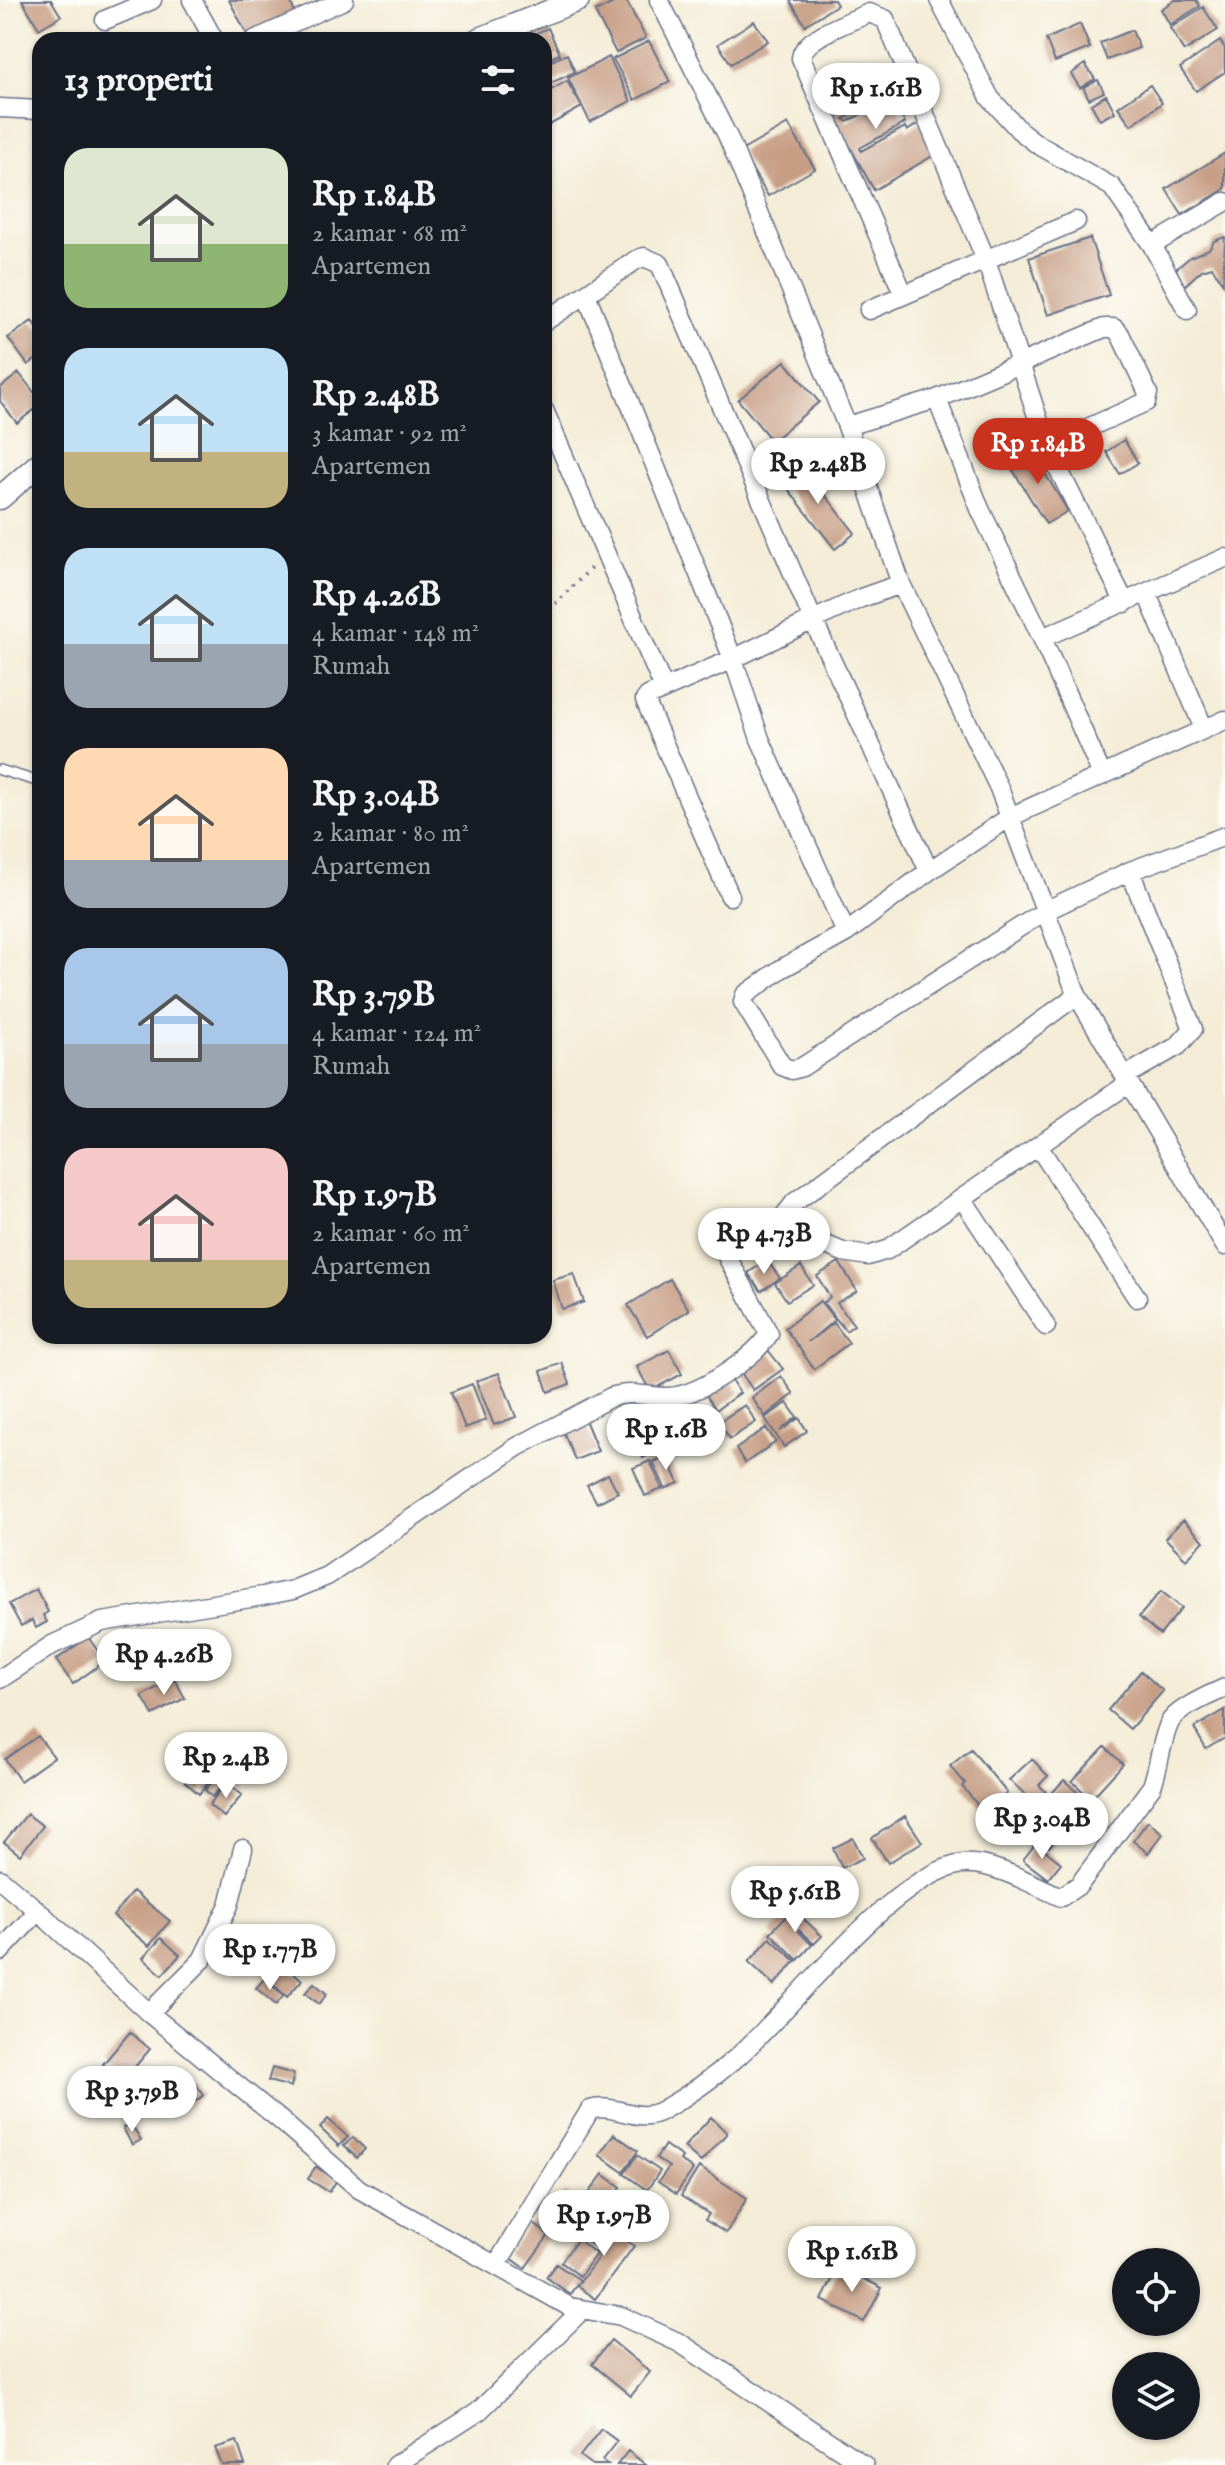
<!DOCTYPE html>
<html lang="id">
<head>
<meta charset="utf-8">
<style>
	:root { --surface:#171b24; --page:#242831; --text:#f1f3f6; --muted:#9ea1a6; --accent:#c8321e }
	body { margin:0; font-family:"IM FELL English",serif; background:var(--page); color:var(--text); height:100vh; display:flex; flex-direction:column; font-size:30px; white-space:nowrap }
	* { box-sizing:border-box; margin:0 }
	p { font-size:26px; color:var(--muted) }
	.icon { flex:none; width:44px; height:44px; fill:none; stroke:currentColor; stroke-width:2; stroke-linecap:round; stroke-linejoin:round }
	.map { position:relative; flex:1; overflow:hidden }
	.panel { position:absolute; left:32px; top:32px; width:520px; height:1312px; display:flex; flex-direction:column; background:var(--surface); border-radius:24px; box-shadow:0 2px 6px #0004 }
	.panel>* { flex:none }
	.fabs { position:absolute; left:1112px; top:2248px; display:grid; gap:16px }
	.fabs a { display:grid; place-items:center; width:88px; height:88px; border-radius:50%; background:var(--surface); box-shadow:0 2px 6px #0004; font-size:40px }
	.price { position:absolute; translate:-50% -68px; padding:0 18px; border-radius:28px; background:#fff; color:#222; font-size:26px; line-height:52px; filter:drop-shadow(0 2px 4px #0008) }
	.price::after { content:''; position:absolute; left:50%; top:48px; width:24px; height:18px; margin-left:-12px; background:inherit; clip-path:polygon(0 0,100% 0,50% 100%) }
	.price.selected { background:var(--accent); color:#fff }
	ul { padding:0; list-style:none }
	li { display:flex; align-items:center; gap:24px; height:200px; padding:0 32px }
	li span { display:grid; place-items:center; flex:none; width:224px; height:160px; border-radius:24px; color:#555 }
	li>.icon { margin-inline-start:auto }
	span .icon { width:96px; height:96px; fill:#fffc; stroke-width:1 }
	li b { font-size:34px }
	h2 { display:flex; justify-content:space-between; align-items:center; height:96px; padding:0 32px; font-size:34px }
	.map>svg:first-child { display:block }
</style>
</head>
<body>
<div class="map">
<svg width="1225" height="2465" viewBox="0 0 1225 2465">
	<rect width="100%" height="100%" fill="#fdfcf7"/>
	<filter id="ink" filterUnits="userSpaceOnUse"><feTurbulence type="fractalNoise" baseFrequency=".0125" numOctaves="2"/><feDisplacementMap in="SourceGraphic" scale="16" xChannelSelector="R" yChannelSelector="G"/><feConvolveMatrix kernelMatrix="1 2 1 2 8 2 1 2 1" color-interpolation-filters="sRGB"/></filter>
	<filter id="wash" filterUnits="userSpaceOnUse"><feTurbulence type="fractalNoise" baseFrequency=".006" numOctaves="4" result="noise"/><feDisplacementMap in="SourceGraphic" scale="32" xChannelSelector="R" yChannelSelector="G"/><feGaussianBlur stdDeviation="1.8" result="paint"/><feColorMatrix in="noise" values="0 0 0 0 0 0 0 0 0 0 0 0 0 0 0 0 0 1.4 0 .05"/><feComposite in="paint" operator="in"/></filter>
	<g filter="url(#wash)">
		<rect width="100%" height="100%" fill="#f4ecd6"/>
		<g id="blocks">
			<path fill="#c69c83" d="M 22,0 L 51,0 L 61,16 L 39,29 Z
				M 229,0 L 290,0 L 295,14 L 248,36 Z
				M 619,0 L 626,0 L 646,38 L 616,53 L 595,12 Z
				M 790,0 L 834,0 L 837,5 L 805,25 Z
				M 1175,0 L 1196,0 L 1200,6 L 1170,25 L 1161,9 Z
				M 1203,7 L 1218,30 L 1184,51 L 1170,28 Z
				M 754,21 L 768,41 L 731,64 L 718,44 Z
				M 1080,24 L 1090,48 L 1055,62 L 1046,39 Z
				M 548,28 L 560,54 L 544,61 L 544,40 L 520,40 Z
				M 1132,30 L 1139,48 L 1107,60 L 1100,43 Z
				M 649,41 L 670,82 L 635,100 L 613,59 Z
				M 1220,41 L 1225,48 L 1225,72 L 1196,91 L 1180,68 Z
				M 567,54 L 575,72 L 549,84 L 544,72 L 544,64 Z
				M 609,57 L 631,101 L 590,122 L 568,78 Z
				M 1085,64 L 1095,79 L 1080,88 L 1071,74 Z
				M 865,69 L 881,98 L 844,119 L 847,122 L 891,98 L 905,123 L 860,148 L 861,151 L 905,127 L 907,131 L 921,122 L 934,155 L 874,190 L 839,127 L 841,126 L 839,122 L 836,123 L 820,94 Z
				M 1098,80 L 1104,92 L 1089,99 L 1083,87 Z
				M 567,81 L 582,107 L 544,128 L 544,94 Z
				M 1150,85 L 1162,103 L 1131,125 L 1118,107 Z
				M 1106,95 L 1115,112 L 1100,120 L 1091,104 Z
				M 788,124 L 815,169 L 768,196 L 741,151 Z
				M 1225,153 L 1225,189 L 1182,215 L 1166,189 Z
				M 1225,237 L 1223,284 L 1212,267 L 1202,270 L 1184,286 L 1176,269 L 1190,257 L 1209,249 L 1214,241 Z
				M 1090,238 L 1109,295 L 1048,315 L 1029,258 Z
				M 32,321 L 40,332 L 40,356 L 28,365 L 8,338 Z
				M 785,361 L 819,402 L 772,441 L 738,400 Z
				M 19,373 L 40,400 L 40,405 L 17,423 L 0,401 L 0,388 Z
				M 1124,440 L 1138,463 L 1120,474 L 1106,452 Z
				M 1030,449 L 1068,511 L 1046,524 L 1008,462 Z
				M 801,464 L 855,533 L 835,549 L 781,480 Z
				M 767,1260 L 780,1278 L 761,1291 L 748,1273 Z
				M 839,1262 L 857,1291 L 837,1303 L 854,1325 L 846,1331 L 823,1303 L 830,1297 L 817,1276 Z
				M 801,1266 L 813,1285 L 787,1301 L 775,1283 Z
				M 574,1274 L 584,1302 L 562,1309 L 553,1280 Z
				M 670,1279 L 689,1310 L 647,1336 L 628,1305 Z
				M 820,1301 L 835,1320 L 808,1342 L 834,1323 L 849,1343 L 814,1369 L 785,1328 Z
				M 669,1350 L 682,1374 L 650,1391 L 637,1367 Z
				M 768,1350 L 783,1369 L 753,1390 L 739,1370 Z
				M 562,1363 L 570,1384 L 548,1392 L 541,1371 Z
				M 499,1373 L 516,1417 L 494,1425 L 476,1381 Z
				M 781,1376 L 794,1394 L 765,1416 L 752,1398 Z
				M 729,1377 L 740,1393 L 716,1410 L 705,1393 Z
				M 472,1384 L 486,1420 L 465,1428 L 451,1392 Z
				M 787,1403 L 797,1417 L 780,1431 L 799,1418 L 807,1431 L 784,1447 L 765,1418 Z
				M 745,1405 L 756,1422 L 730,1439 L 719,1422 Z
				M 683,1412 L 693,1433 L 673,1442 L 663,1422 Z
				M 583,1415 L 598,1451 L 575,1460 L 560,1424 Z
				M 656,1418 L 668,1446 L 643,1458 L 630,1430 Z
				M 766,1428 L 776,1442 L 745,1463 L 736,1449 Z
				M 667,1456 L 679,1483 L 665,1489 L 653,1462 Z
				M 650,1461 L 662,1489 L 645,1496 L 633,1468 Z
				M 608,1474 L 618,1492 L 597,1503 L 587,1485 Z
				M 1183,1520 L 1204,1541 L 1186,1559 L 1165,1538 Z
				M 36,1589 L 48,1612 L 43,1615 L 47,1622 L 36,1628 L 32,1620 L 21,1626 L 9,1604 Z
				M 1161,1591 L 1182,1608 L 1160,1635 L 1139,1617 Z
				M 88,1637 L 105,1661 L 73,1684 L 56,1660 Z
				M 1141,1671 L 1163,1691 L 1130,1729 L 1108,1710 Z
				M 174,1678 L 185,1698 L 153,1715 L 142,1696 Z
				M 1225,1710 L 1225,1738 L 1206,1749 L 1194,1728 Z
				M 38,1736 L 54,1757 L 20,1781 L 5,1759 Z
				M 1105,1747 L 1123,1764 L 1091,1799 L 1072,1781 Z
				M 971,1749 L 1007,1793 L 984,1813 L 962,1786 L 965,1783 L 950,1766 Z
				M 204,1759 L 218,1771 L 199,1794 L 185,1782 Z
				M 1032,1759 L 1048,1776 L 1039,1785 L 1046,1792 L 1035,1803 L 1009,1780 Z
				M 224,1769 L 231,1775 L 213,1797 L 205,1790 Z
				M 1064,1780 L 1089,1803 L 1049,1847 L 1024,1823 Z
				M 227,1782 L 242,1795 L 224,1817 L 209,1805 Z
				M 1007,1796 L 1021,1811 L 999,1830 L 986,1815 Z
				M 27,1814 L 43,1826 L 20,1855 L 4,1842 Z
				M 905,1816 L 922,1842 L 888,1863 L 872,1838 Z
				M 1148,1821 L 1163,1834 L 1148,1853 L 1133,1841 Z
				M 853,1838 L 863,1858 L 842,1868 L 833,1848 Z
				M 1036,1843 L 1061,1863 L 1048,1879 L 1023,1860 Z
				M 133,1891 L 170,1921 L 149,1946 L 113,1916 Z
				M 793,1909 L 822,1936 L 814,1944 L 799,1930 L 798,1931 L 812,1945 L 798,1960 L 770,1933 Z
				M 161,1938 L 180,1955 L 162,1975 L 143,1958 Z
				M 770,1938 L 796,1961 L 774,1985 L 749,1962 Z
				M 283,1963 L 302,1980 L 287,1997 L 268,1980 Z
				M 264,1979 L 284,1995 L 276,2005 L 256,1988 Z
				M 314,1983 L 327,1994 L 319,2004 L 305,1993 Z
				M 130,2032 L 150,2049 L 123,2081 L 103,2064 Z
				M 167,2067 L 182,2087 L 163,2102 L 147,2081 Z
				M 272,2068 L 294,2074 L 291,2087 L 268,2081 Z
				M 194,2082 L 204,2095 L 185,2109 L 175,2096 Z
				M 711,2117 L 727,2133 L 701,2162 L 684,2147 Z
				M 328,2119 L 348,2137 L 339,2146 L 320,2128 Z
				M 131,2124 L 141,2140 L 132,2145 L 123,2128 Z
				M 614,2134 L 638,2151 L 623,2172 L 599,2155 Z
				M 353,2137 L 365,2149 L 357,2158 L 344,2146 Z
				M 665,2145 L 682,2157 L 680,2160 L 693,2170 L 676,2194 L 658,2182 L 669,2167 L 656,2158 Z
				M 637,2155 L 660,2171 L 647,2190 L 624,2174 Z
				M 316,2167 L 337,2180 L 329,2192 L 308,2179 Z
				M 699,2167 L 747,2198 L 726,2233 L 705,2220 L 709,2214 L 681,2196 Z
				M 603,2174 L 621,2187 L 600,2215 L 583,2202 Z
				M 566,2193 L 593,2216 L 589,2222 L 580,2215 L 587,2222 L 580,2230 L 573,2224 L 563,2238 L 543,2223 Z
				M 598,2220 L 634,2246 L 595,2299 L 577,2286 L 602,2252 L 584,2239 Z
				M 531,2222 L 549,2235 L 525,2268 L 507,2255 Z
				M 578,2239 L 596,2254 L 580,2276 L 561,2262 Z
				M 556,2264 L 580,2280 L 570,2294 L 546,2277 Z
				M 839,2266 L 882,2288 L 864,2322 L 822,2300 Z
				M 611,2340 L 650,2372 L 631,2396 L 592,2364 Z
				M 601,2429 L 617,2441 L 602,2460 L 608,2465 L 592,2465 L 580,2456 Z
				M 237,2441 L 245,2465 L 222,2465 L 215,2448 Z
				M 628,2451 L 646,2465 L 617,2465 Z"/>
		</g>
	</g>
	<g filter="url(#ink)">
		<use href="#blocks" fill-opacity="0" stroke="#677188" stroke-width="2"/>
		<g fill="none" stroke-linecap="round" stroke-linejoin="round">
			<g stroke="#677188" stroke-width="12">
				<path id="service" d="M 0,770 L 40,782"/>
			</g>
			<g stroke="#677188" stroke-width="21">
				<path id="minor" d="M 192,0 L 214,40
					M 659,0 L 728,137 L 847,426 L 901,584 L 999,788 L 1077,995 L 1225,1246
					M 939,0 L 990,98 L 1019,130 L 1037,144 L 1112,187 L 1152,245 L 1187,310
					M 105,20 L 152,0
					M 254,40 L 344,0
					M 0,108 L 40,110
					M 1152,245 L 1225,202
					M 644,257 L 660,264 L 813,620 L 733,659 L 586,294 L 636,260 Z
					M 904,295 L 801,58 C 803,37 850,22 869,13 L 885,19 L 986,260 L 1047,446 L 1125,603
					M 869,310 L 1076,221
					M 544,322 L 586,294
					M 937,399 L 980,509 L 1042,638 L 1102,775
					M 544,410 L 664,689
					M 847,426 L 937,399 L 1104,328 L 1114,328 L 1120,334 L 1148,393 L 1146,402 L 1047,446
					M 901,584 L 861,598 L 813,620 L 929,871
					M 1147,594 L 1204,729
					M 1042,638 L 1225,558
					M 1225,720 L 1010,817 L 929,871 L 846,933 L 781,969 L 745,995 L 743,1002 L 782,1066 L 792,1070 L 802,1067 L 1045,911 L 1130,871 L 1225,836
					M 730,896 L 645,700 L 648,696 L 733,659 L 760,739 L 846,933
					M 1125,1076 L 1178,1046 L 1193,1029 L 1130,871
					M 1038,1146 L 1137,1298
					M 962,1198 L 1046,1326
					M 777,1225 L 843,1252 L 868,1256 L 887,1250 L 1129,1083
					M 0,1679 L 52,1645 L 102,1622 L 263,1596 L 293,1590 L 327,1576 L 517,1447 L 611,1397 C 631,1390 648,1397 668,1397 C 698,1396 753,1359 769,1334 L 724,1251 L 730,1240 L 767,1221 L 777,1225 L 795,1202 L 1077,995
					M 0,1879 L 38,1911 L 149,2013 L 279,2119 L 359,2189 L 570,2307 L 621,2316 L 680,2343 L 864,2465
					M 0,1952 L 38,1911
					M 149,2013 L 202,1960 L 229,1905 L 243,1849
					M 497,2264 L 590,2110 C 614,2102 637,2124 661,2111 C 686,2097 713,2078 735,2059 C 791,2011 894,1871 964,1864 C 991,1861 1036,1886 1061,1897 L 1079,1885 L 1152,1786 C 1159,1767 1162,1737 1170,1722 C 1177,1709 1211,1694 1225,1688
					M 395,2465 L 478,2412 L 582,2310"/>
			</g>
			<g stroke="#677188" stroke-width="25">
				<path id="tertiary" d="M 477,40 L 578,0
					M 0,498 L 40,463"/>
			</g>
			<path stroke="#677188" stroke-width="4" stroke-dasharray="2 6" stroke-linecap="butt" d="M 544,615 L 593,566"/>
			<use href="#service" stroke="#fff" stroke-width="9"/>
			<use href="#minor" stroke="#fff" stroke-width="18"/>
			<use href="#tertiary" stroke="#fff" stroke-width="22"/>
		</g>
	</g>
</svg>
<div class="fabs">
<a><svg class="icon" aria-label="locate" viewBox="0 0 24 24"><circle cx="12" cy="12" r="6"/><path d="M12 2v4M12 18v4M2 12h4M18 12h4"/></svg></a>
<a><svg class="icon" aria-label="layers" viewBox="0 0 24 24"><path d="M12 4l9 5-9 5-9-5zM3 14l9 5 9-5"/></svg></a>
</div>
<b class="price" style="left:876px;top:131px">Rp 1.61B</b>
<b class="price selected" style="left:1038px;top:486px">Rp 1.84B</b>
<b class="price" style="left:818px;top:506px">Rp 2.48B</b>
<b class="price" style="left:764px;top:1276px">Rp 4.73B</b>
<b class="price" style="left:666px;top:1472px">Rp 1.6B</b>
<b class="price" style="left:164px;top:1697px">Rp 4.26B</b>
<b class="price" style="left:226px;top:1800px">Rp 2.4B</b>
<b class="price" style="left:1042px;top:1861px">Rp 3.04B</b>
<b class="price" style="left:795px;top:1934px">Rp 5.61B</b>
<b class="price" style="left:270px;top:1992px">Rp 1.77B</b>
<b class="price" style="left:132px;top:2134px">Rp 3.79B</b>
<b class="price" style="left:604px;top:2258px">Rp 1.97B</b>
<b class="price" style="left:852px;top:2294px">Rp 1.61B</b>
<section class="panel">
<h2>13 properti<svg class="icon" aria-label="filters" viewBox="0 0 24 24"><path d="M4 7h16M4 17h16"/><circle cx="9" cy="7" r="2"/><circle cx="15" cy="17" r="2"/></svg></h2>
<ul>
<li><span style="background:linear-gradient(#dfe7d0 60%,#8fb573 0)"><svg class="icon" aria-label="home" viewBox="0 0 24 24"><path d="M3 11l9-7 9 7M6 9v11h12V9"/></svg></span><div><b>Rp 1.84B</b><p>2 kamar · 68 m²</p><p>Apartemen</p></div></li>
<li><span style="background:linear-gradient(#bfe0f5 65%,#c2b280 0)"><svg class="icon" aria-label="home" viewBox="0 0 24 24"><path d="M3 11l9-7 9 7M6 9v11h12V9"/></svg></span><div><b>Rp 2.48B</b><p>3 kamar · 92 m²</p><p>Apartemen</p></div></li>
<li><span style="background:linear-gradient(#bfe0f5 60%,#9aa5b1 0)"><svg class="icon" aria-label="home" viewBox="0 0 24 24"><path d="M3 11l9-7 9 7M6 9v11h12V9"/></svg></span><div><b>Rp 4.26B</b><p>4 kamar · 148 m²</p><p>Rumah</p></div></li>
<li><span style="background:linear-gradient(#ffd9b3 70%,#9aa5b1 0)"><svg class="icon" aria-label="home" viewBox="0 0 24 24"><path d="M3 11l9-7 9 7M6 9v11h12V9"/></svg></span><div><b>Rp 3.04B</b><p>2 kamar · 80 m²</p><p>Apartemen</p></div></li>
<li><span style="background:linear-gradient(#a9c7e8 60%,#9aa5b1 0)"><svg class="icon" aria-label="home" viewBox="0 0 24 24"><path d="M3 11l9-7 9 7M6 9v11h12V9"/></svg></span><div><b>Rp 3.79B</b><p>4 kamar · 124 m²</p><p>Rumah</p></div></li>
<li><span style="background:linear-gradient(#f6c9c9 70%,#c2b280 0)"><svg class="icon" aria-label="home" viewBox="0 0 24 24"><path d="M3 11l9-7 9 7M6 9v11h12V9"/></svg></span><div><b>Rp 1.97B</b><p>2 kamar · 60 m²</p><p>Apartemen</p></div></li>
</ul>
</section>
</div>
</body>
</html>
